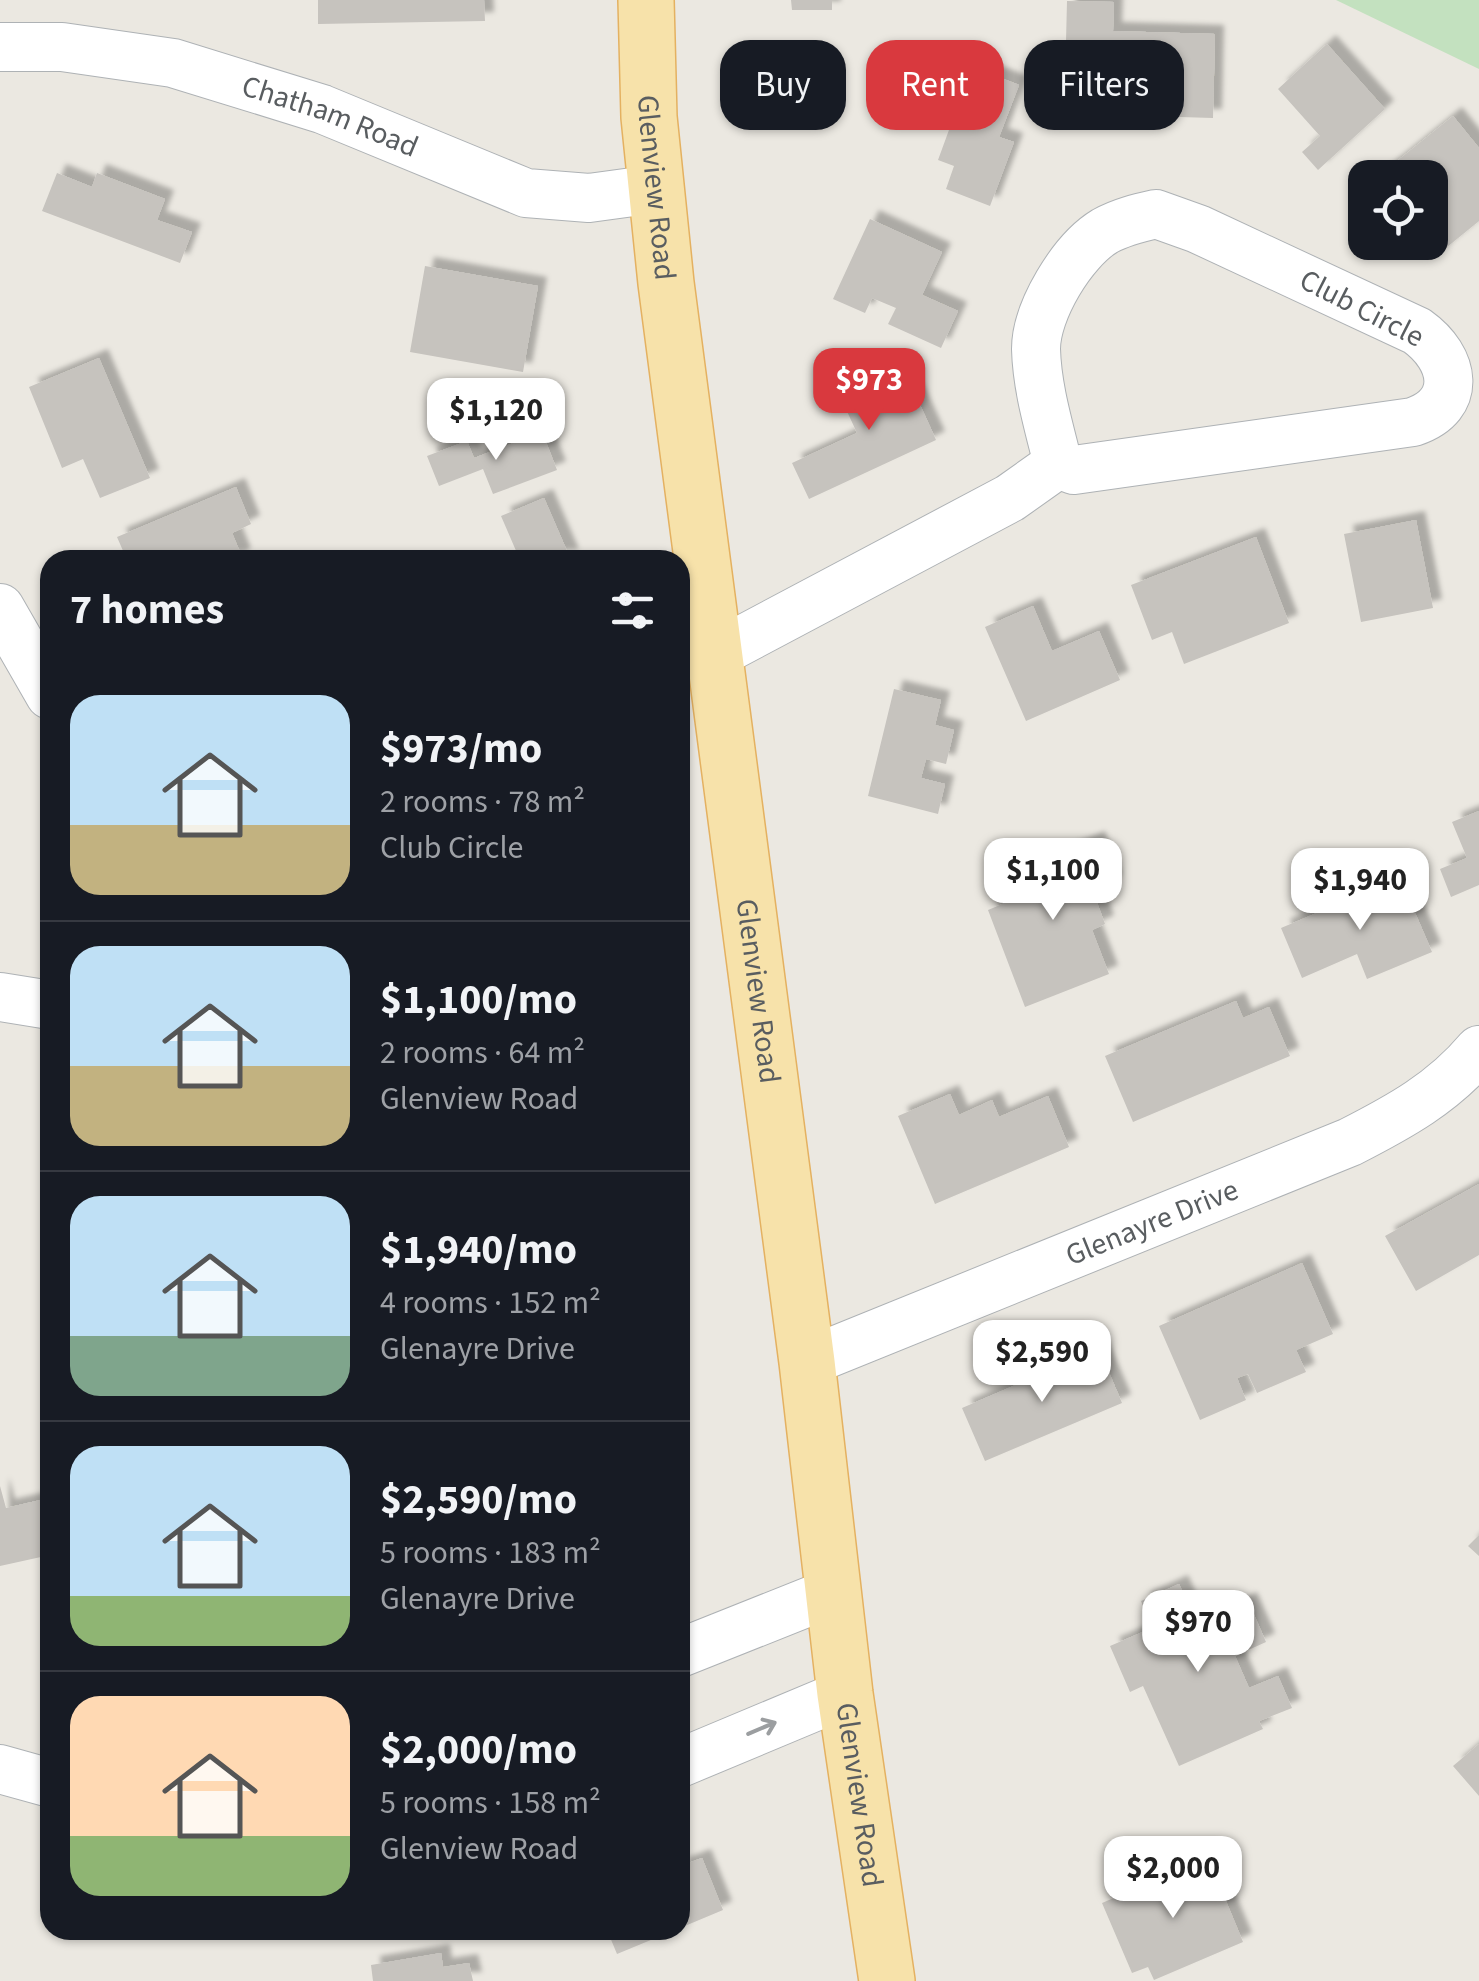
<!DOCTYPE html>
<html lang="en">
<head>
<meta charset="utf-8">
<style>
	:root { --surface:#171b24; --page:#242831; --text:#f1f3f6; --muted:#9ea1a6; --line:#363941; --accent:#d9393e }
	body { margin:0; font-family:"Source Sans 3",sans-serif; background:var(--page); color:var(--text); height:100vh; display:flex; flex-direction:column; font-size:38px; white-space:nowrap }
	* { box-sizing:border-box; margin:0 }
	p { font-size:32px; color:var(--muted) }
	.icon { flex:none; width:55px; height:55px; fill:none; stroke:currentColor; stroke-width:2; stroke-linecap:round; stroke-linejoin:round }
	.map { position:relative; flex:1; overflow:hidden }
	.sheet { position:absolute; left:40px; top:550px; width:650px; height:1390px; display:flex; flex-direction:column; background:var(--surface); border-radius:30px; box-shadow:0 2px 8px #0004 }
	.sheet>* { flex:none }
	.hud { position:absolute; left:720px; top:40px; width:608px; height:90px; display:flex; gap:20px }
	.fabs { position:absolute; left:1348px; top:160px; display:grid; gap:20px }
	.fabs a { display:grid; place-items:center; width:100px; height:100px; border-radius:20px; background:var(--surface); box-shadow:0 2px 8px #0004; font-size:50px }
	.price { position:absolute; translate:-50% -85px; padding:0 22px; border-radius:20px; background:#fff; color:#222; font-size:32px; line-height:65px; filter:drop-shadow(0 2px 5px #0008) }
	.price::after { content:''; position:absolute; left:50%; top:60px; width:30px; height:22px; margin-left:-15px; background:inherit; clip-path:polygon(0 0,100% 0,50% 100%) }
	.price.on { background:var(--accent); color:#fff }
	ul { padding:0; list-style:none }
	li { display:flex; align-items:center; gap:30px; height:250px; padding:0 30px }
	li+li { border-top:2px solid var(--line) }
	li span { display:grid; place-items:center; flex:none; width:280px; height:200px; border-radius:30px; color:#555 }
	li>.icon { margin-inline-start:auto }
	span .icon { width:120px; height:120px; fill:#fffc; stroke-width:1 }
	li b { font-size:42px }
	h2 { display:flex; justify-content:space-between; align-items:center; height:120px; padding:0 30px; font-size:42px }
	.chip { padding:0 35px; border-radius:30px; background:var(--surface); box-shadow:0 2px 8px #0004; font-size:35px; line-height:90px }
	.chip.on { background:var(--accent); color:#fff }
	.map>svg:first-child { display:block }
</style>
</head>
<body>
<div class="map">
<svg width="1479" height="1981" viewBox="0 0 1479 1981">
	<defs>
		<filter id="shadow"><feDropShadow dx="9" dy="-9" stdDeviation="2.5" flood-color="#0004"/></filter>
	</defs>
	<rect width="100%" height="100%" fill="#ebe8e1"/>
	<path fill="#c3e1bf" d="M 1336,0 L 1479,0 L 1479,69 Z"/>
	<path fill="#c6c3be" filter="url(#shadow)" d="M 318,0 L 484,0 L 485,21 L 318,24 Z
		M 791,0 L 832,0 L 832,10 L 792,10 Z
		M 1067,1 L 1114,2 L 1113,31 L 1215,34 L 1213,118 L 1147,116 L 1147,84 L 1065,82 Z
		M 1327,44 L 1385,109 L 1318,170 L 1302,152 L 1320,136 L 1278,89 Z
		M 972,67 L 1019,85 L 999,137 L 1014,142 L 990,206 L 946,189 L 954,166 L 938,160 Z
		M 1453,116 L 1479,148 L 1479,221 L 1436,256 L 1425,242 L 1430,242 L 1430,178 L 1376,178 Z
		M 57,173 L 92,187 L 97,173 L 165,199 L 157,220 L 192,232 L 180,263 L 42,211 Z
		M 870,219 L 942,252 L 922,295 L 958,311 L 941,348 L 888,324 L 896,308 L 872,298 L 865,313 L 833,299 Z
		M 425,266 L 538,286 L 523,372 L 410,352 Z
		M 99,358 L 150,478 L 100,498 L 83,459 L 62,468 L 29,387 Z
		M 902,365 L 936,440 L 809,499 L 792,463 L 857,433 L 839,394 Z
		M 542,432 L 557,470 L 493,494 L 483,469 L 439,486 L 427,456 L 467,441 L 474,458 Z
		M 236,487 L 251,524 L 232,533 L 242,557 L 236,560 L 127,560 L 117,537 Z
		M 544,498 L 570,558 L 520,560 L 501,516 Z
		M 1416,520 L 1433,608 L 1361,622 L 1344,534 Z
		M 1256,537 L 1289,623 L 1184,664 L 1172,632 L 1152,640 L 1131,585 Z
		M 1033,606 L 1052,651 L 1099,631 L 1120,680 L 1026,721 L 985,627 Z
		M 894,689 L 941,700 L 935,725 L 954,730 L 946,764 L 926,759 L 921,778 L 945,784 L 938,814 L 868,796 Z
		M 1479,811 L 1479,885 L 1451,897 L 1440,869 L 1467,858 L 1452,822 Z
		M 1096,840 L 1113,883 L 1093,892 L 1105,924 L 1092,930 L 1109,974 L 1025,1007 L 988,910 L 1005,903 L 996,879 Z
		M 1400,878 L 1432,952 L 1367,979 L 1357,954 L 1302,978 L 1281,928 Z
		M 1236,1001 L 1243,1018 L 1269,1007 L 1290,1056 L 1133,1122 L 1105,1056 Z
		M 950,1094 L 959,1115 L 992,1100 L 999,1117 L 1048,1096 L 1069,1147 L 935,1204 L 898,1116 Z
		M 1479,1184 L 1479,1255 L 1416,1291 L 1385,1236 Z
		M 1302,1263 L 1333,1334 L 1296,1350 L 1306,1372 L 1257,1393 L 1248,1374 L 1237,1378 L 1246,1400 L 1200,1420 L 1159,1326 Z
		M 1099,1349 L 1122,1403 L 985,1461 L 962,1408 Z
		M 0,1486 L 6,1508 L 49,1498 L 50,1555 L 0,1566 Z
		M 1479,1535 L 1479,1556 L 1468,1546 Z
		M 1179,1584 L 1197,1623 L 1248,1601 L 1266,1642 L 1235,1656 L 1249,1688 L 1278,1676 L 1292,1708 L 1259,1721 L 1263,1729 L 1179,1766 L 1143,1686 L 1130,1692 L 1110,1646 L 1152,1628 L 1141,1601 Z
		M 1479,1744 L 1479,1796 L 1453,1766 Z
		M 702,1858 L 723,1910 L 680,1928 L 680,1866 Z
		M 1208,1858 L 1243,1942 L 1154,1980 L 1148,1967 L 1132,1973 L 1102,1903 Z
		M 607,1930 L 675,1930 L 617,1954 Z
		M 441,1953 L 443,1967 L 469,1963 L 473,1981 L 373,1981 L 371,1965 Z"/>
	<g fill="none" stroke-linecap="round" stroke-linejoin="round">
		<g stroke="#aeb2b5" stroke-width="50">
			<g id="minor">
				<path id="s1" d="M 0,47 L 62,47 L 173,63 L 322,109 L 526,193 L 589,198 L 655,189"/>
				<path d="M 1156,214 L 1198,229 L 1417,331 C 1455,358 1464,405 1413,422 L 1074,470 L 1058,464 C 1049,427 1037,388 1036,349 C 1036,311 1072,251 1105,231 C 1121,222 1138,218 1156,214 Z"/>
				<path d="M 0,608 L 50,695"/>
				<path d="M 714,655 L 1010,498 L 1058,464"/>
				<path d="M 0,997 L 50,1005"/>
				<path id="s2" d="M 807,1362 L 1350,1142 C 1399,1117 1443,1093 1479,1050"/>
				<path d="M 680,1653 L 833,1592"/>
				<path d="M 680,1763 L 845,1694"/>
				<path d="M 0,1769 L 50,1783"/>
			</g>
		</g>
		<g stroke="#e4b161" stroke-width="58">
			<g id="major">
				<path id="s3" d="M 646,0 L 649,117 L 666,283 L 807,1362 L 845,1694 L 887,1981"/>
			</g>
		</g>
		<use href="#minor" stroke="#fff" stroke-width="48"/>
		<use href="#major" stroke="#f7e2aa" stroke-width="55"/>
	</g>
	<defs><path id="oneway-shaft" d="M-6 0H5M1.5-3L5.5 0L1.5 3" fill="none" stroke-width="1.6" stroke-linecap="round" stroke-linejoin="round" transform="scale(2.5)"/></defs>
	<use stroke="#9b9ea0" href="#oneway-shaft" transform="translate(762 1728) rotate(-23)"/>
	<g text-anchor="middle" stroke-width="10" stroke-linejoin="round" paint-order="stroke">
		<g font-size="30" fill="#595d60" stroke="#fff">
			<text dy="10" stroke="none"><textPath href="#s1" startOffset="340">Chatham Road</textPath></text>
			<text dy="10" stroke="none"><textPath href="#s3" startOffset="188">Glenview Road</textPath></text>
			<text transform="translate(1362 308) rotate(27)" y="10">Club Circle</text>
			<text dy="10" stroke="none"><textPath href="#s3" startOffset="998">Glenview Road</textPath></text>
			<text dy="10" stroke="none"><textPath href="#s2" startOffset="372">Glenayre Drive</textPath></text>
			<text dy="10" stroke="none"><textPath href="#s3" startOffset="1808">Glenview Road</textPath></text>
		</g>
	</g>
</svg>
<div class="fabs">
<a><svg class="icon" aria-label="locate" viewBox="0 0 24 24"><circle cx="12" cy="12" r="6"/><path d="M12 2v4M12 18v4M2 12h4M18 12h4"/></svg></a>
</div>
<b class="price on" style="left:869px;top:433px">$973</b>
<b class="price" style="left:496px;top:463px">$1,120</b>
<b class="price" style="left:1053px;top:923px">$1,100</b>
<b class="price" style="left:1360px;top:933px">$1,940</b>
<b class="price" style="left:1042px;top:1405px">$2,590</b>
<b class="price" style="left:1198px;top:1675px">$970</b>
<b class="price" style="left:1173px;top:1921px">$2,000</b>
<div class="hud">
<a class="chip">Buy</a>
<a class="chip on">Rent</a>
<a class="chip">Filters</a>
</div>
<section class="sheet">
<h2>7 homes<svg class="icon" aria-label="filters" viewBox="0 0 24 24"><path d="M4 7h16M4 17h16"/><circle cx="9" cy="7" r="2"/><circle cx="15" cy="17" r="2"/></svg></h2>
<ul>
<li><span style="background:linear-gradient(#bfe0f5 65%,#c2b280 0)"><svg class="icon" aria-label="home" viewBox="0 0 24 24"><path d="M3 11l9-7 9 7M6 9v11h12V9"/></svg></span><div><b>$973/mo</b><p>2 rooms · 78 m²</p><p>Club Circle</p></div></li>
<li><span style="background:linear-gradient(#bfe0f5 60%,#c2b280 0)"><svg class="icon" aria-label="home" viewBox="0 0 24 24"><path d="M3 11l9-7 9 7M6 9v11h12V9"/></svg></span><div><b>$1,100/mo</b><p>2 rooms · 64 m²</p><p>Glenview Road</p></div></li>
<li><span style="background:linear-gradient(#bfe0f5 70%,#7fa58c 0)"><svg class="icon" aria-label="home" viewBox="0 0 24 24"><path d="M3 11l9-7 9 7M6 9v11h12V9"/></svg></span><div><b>$1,940/mo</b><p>4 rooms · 152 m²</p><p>Glenayre Drive</p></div></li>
<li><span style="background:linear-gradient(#bfe0f5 75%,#8fb573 0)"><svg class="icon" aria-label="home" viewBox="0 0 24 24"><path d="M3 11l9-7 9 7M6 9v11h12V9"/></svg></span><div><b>$2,590/mo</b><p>5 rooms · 183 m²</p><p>Glenayre Drive</p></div></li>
<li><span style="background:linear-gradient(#ffd9b3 70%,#8fb573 0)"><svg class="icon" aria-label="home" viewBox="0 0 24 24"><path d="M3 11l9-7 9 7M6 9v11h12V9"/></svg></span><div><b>$2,000/mo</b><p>5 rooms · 158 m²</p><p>Glenview Road</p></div></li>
</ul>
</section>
</div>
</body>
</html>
